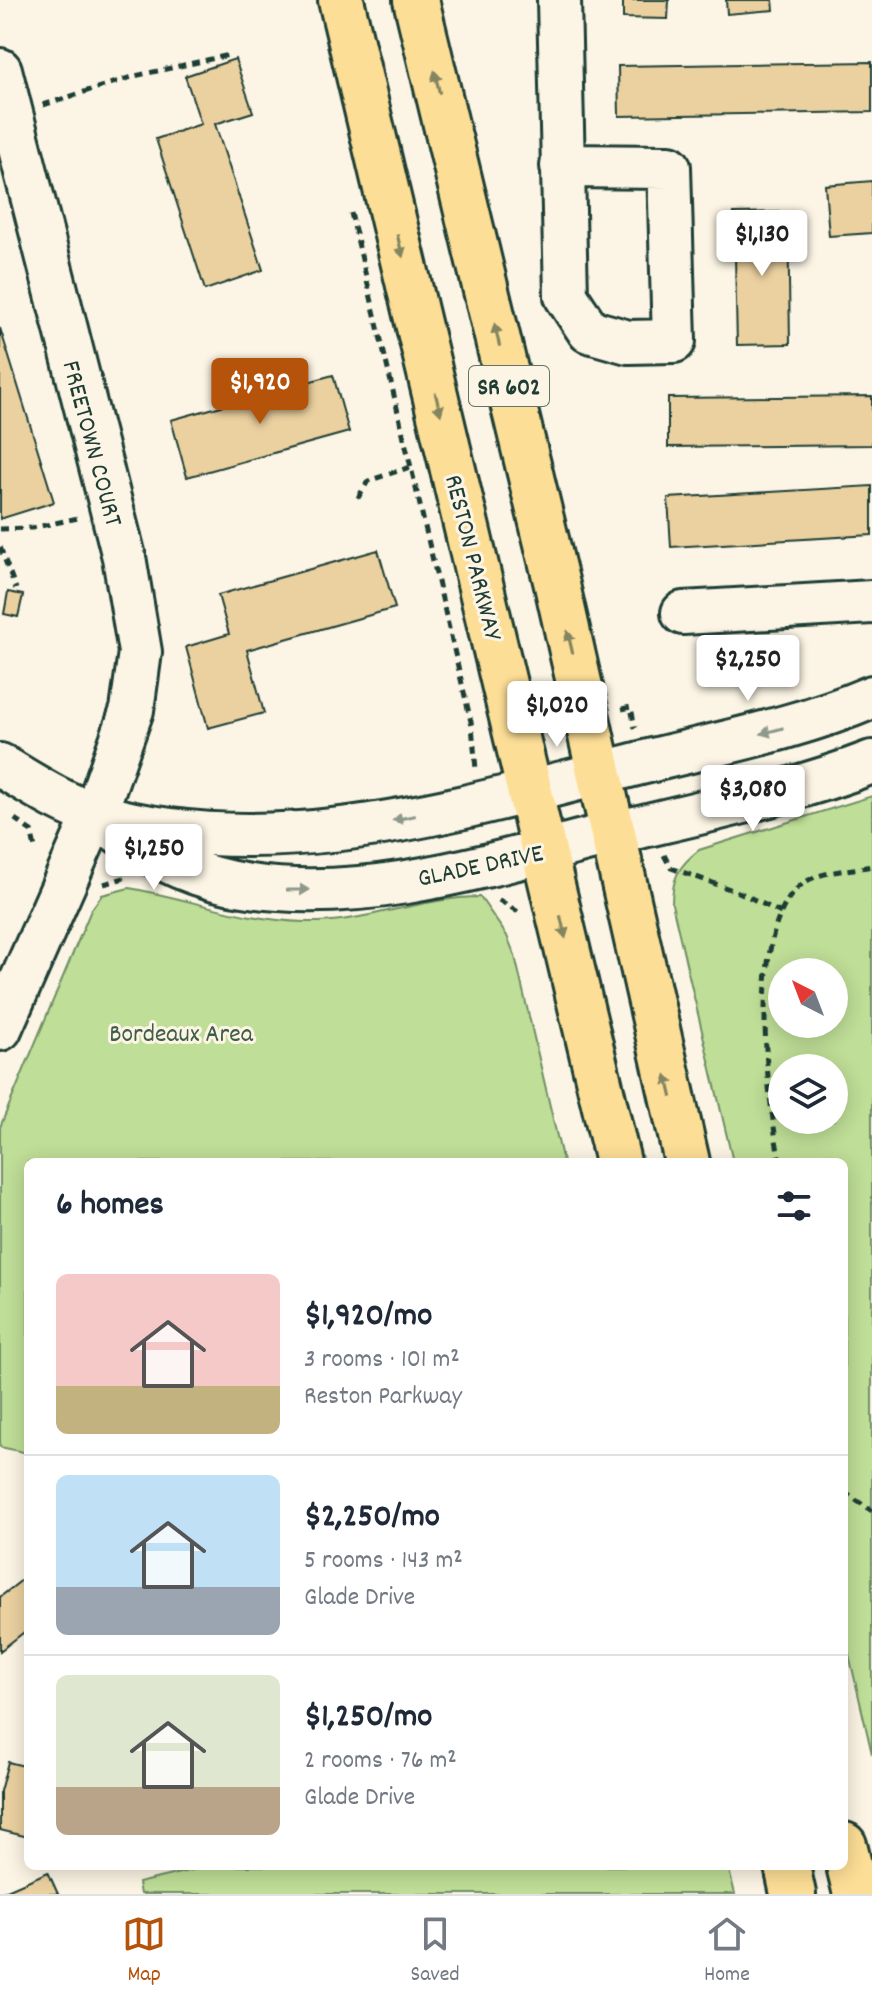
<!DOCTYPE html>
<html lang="en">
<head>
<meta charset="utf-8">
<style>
	:root { --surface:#fff; --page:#f2f2f3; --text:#1f2937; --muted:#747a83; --line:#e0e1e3; --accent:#b45309 }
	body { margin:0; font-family:Dekko,sans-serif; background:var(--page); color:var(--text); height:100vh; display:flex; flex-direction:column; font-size:30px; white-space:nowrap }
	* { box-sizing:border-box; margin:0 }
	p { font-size:26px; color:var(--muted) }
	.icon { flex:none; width:44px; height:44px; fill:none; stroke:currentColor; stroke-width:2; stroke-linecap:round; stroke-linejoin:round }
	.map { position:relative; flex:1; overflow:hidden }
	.drawer { position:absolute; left:24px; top:1158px; width:824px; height:712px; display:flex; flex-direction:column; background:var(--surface); border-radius:12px; box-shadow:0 4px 20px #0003 }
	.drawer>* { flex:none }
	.needle { width:52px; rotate:318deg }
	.fabs { position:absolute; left:768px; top:958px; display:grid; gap:16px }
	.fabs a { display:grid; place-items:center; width:80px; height:80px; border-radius:50%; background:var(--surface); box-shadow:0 4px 20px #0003; font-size:40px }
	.price { position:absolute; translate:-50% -68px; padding:0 18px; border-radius:8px; background:#fff; color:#222; font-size:26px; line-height:52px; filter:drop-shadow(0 2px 4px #0008) }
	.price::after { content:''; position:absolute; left:50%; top:48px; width:24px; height:18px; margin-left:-12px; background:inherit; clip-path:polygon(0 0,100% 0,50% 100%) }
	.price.current { background:var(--accent); color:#fff }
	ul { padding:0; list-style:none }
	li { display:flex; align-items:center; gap:24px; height:200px; padding:0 32px }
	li+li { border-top:2px solid var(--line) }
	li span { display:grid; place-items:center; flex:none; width:224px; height:160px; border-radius:12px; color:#555 }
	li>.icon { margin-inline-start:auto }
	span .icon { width:96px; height:96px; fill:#fffc; stroke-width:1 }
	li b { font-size:34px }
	h2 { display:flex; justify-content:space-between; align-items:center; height:96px; padding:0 32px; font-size:34px }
	.menu { display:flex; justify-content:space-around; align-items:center; height:112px; border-top:2px solid var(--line); background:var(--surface); font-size:22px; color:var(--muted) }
	.menu a { display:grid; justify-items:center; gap:4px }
	.menu .current { color:var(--accent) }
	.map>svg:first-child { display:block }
</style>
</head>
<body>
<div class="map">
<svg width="872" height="1894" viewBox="0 0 872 1894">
	<rect width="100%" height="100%" fill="#fcf5e5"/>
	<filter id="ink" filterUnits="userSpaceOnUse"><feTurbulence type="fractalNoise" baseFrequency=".0125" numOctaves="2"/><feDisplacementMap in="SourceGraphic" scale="16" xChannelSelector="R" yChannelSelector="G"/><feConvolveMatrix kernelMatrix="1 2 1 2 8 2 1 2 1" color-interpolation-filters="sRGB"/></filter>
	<g filter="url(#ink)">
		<path fill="#bfde97" stroke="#6f8e66" stroke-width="2" fill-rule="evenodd" d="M 872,796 L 872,1754 L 844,1633 L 844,1162 L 733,1162 L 672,904 C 672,879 678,866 699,850 ZM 834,972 L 834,1024 L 782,1024 L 782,972 ZM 834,1068 L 834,1120 L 782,1120 L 782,1068 Z
			M 129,888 C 187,898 245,921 304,922 C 363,924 421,897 480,897 L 507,936 L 515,956 L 563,1162 L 28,1162 L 28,1453 L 0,1447 L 0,1127 L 91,910 L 102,895 Z
			M 209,1866 L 728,1866 L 735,1894 L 140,1894 L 138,1883 Z"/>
		<path fill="#ebd1a0" stroke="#1f3d34" stroke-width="2" d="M 623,0 L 669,0 L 668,19 L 623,18 Z
			M 726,0 L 773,0 L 774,10 L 727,14 Z
			M 235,59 L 253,112 L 215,124 L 263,270 L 205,290 L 156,139 L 201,124 L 185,76 Z
			M 872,62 L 872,112 L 619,116 L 618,66 Z
			M 872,181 L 872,233 L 829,236 L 825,185 Z
			M 788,212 L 790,344 L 737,345 L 734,213 Z
			M 0,328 L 54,502 L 0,519 Z
			M 333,375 L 349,432 L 187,477 L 171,420 Z
			M 872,396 L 872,445 L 668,447 L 668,398 Z
			M 872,486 L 872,535 L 671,547 L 668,498 Z
			M 378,550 L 395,608 L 247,650 L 264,713 L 208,728 L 186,647 L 229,634 L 218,595 Z
			M 8,592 L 23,595 L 18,617 L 4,614 Z
			M 27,1576 L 28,1629 L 0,1651 L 0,1597 Z
			M 8,1762 L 28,1767 L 28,1837 L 0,1830 L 0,1791 Z
			M 48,1872 L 58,1894 L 0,1894 L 0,1893 Z"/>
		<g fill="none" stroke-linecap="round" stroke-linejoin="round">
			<g stroke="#1f3d34" stroke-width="48">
				<path id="minor" d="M 559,0 L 566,296 L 589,331 L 628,342 L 674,341 L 669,167 L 562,166
					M 0,70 L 124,557 L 140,652 L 132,710 L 95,814 L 0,1029
					M 683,613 L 872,602
					M 0,765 C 30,783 63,805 97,815 C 271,865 451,811 621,768 C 705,746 792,731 872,697
					M 112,827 C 153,858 198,879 250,886 C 370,904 498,862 614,833 C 701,812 789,794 872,762"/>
			</g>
			<g stroke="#1f3d34" stroke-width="50">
				<path id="major" d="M 341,0 L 618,1162
					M 416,0 L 557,585 L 687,1162
					M 844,1845 L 856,1894
					M 787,1866 L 793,1894"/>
			</g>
			<path stroke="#1f3d34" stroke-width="5" stroke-dasharray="8 6" stroke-linecap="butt" d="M 43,105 L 135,76 L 229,55
				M 351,213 L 472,726 L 476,769
				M 358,498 L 368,481 L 410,467
				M 0,529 L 32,528 L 78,518
				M 0,547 L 16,589
				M 622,709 L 631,707 L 635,728
				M 15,819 L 31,831 L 36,852
				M 664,855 L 671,868 L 741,893 L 781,913
				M 104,884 L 124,878
				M 499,900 L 520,913
				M 780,1162 C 768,1101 743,918 807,881 C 824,871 852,870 872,866
				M 844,1492 L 872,1511"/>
			<use href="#minor" stroke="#fcf5e5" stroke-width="42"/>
			<use href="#major" stroke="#fdde96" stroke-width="44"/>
		</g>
		<defs><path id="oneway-solid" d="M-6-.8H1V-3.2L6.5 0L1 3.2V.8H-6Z" transform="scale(2)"/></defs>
		<g fill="#838560">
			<use href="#oneway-solid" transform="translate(437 82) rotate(-103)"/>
			<use href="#oneway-solid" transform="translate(400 246) rotate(76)"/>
			<use href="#oneway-solid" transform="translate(497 335) rotate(-103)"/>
			<use href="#oneway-solid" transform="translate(438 404) rotate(76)"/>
			<use href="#oneway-solid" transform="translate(570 642) rotate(-103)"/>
			<use href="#oneway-solid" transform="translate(563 927) rotate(77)"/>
			<use href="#oneway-solid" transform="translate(669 1086) rotate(-103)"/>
		</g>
		<g fill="#8e998c">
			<use href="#oneway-solid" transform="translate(772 731) rotate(165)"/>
			<use href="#oneway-solid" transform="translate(404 818) rotate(168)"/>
			<use href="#oneway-solid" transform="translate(298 890)"/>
		</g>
	</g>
	<g text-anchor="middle" stroke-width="6" stroke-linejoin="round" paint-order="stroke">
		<rect fill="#fcf5e5" stroke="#617469" stroke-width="2" x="469" y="366" width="80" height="40" rx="6"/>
		<g font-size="24" font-weight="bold" fill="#1f3d34">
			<text x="509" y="394">SR 602</text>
		</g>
		<g font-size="26" fill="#1f3d34" stroke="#fcf5e5">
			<text transform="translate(94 443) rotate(75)" y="9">FREETOWN COURT</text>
			<text transform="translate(475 557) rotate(76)" y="9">RESTON PARKWAY</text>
			<text transform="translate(480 864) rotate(-12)" y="9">GLADE DRIVE</text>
		</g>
		<g font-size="26" fill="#3f5d48" stroke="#fcf5e5">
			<text x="181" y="1041">Bordeaux Area</text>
		</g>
	</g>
</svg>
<div class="fabs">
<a><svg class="needle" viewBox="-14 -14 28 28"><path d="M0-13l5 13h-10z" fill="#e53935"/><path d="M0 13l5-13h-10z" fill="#747a83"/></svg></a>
<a><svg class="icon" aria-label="layers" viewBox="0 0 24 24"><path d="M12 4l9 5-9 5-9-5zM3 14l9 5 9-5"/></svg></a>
</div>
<b class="price" style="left:762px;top:278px">$1,130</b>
<b class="price current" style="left:260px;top:426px">$1,920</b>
<b class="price" style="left:748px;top:703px">$2,250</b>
<b class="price" style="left:557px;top:749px">$1,020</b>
<b class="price" style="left:753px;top:833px">$3,080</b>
<b class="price" style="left:154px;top:892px">$1,250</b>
<section class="drawer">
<h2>6 homes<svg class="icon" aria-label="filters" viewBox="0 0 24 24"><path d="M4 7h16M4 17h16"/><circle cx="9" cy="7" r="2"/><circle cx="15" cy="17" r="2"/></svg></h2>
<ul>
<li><span style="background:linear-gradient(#f6c9c9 70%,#c2b280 0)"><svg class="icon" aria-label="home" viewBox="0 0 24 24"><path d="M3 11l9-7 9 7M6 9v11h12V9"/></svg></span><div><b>$1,920/mo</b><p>3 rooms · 101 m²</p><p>Reston Parkway</p></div></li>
<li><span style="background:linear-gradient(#bfe0f5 70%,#9aa5b1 0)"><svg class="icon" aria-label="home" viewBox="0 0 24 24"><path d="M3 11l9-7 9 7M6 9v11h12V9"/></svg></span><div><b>$2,250/mo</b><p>5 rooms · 143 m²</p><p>Glade Drive</p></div></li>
<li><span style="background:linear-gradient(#dfe7d0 70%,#b9a48a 0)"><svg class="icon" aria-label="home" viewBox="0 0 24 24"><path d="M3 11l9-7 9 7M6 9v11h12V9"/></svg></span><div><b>$1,250/mo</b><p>2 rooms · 76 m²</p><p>Glade Drive</p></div></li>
</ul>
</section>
</div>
<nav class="menu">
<a class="current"><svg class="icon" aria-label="map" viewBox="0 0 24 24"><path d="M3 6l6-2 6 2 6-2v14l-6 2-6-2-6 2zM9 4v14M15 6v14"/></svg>Map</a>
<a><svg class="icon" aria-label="saved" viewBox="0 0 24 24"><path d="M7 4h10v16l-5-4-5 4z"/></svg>Saved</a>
<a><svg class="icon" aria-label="home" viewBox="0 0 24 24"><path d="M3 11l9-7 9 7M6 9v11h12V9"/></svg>Home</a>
</nav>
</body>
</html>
